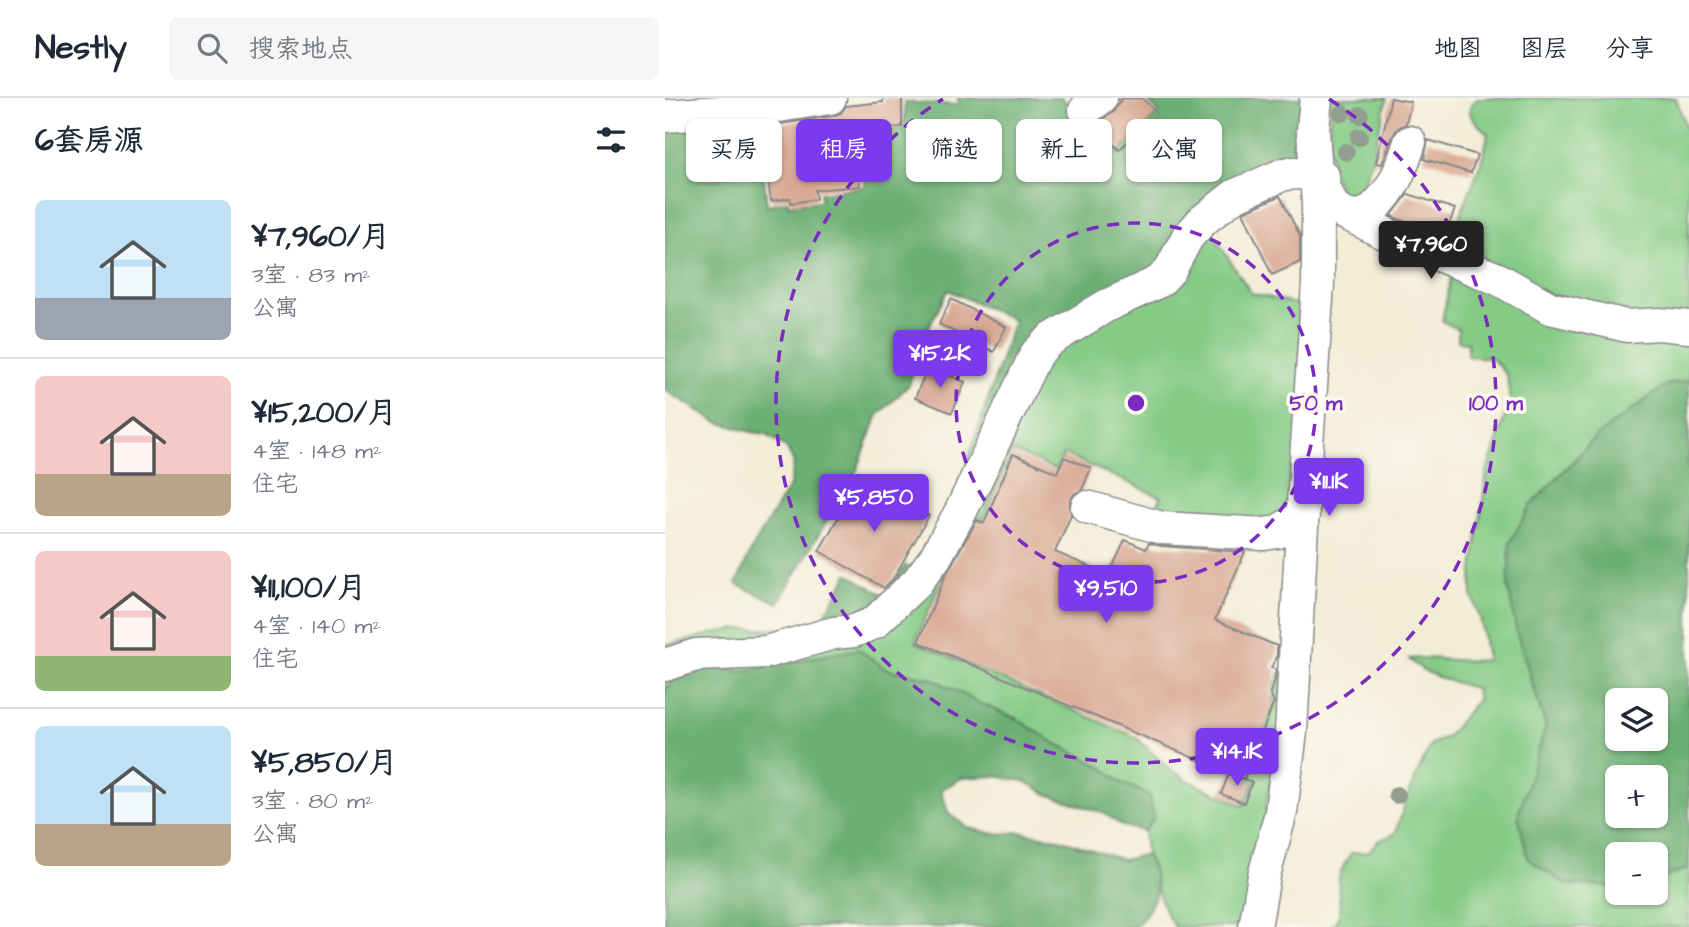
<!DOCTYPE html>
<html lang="zh">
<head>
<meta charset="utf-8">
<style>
	:root { --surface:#fff; --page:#f6f6f7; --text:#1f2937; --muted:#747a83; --line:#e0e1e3; --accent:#7c3aed }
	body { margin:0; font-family:"Architects Daughter","LXGW WenKai TC",sans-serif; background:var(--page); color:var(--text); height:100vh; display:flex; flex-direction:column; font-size:26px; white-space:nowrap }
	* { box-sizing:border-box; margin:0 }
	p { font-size:23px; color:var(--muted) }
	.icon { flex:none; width:38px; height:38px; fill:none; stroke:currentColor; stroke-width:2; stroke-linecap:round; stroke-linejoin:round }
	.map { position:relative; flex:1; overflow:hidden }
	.drawer { display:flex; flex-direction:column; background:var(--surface); width:665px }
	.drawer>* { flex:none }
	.hud { position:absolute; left:21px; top:21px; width:665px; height:63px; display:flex; gap:14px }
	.buttons { position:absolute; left:940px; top:590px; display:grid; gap:14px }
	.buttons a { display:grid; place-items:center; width:63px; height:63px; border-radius:10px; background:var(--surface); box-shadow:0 2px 5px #0004; font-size:35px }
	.price { position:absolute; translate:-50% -60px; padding:0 16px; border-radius:7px; background:var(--accent); color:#fff; font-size:23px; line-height:46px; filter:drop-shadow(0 2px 4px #0008) }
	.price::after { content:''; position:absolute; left:50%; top:42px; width:21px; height:16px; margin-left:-10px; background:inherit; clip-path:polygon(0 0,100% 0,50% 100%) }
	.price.active { background:#222; color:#fff }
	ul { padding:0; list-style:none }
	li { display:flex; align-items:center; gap:21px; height:175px; padding:0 35px }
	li+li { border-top:2px solid var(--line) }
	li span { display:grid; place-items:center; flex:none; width:196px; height:140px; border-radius:10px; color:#555 }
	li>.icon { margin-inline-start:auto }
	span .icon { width:84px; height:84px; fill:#fffc; stroke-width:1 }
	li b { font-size:30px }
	h2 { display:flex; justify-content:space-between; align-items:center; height:84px; padding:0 35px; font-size:30px }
	.pill { padding:0 24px; border-radius:10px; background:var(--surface); box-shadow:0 2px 5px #0004; font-size:24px; line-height:63px }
	.pill.active { background:var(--accent); color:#fff }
	header { display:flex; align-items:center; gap:42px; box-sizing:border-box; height:98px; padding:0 35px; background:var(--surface); border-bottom:2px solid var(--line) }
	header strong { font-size:33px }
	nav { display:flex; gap:38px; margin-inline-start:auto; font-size:24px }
	.search { width:490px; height:63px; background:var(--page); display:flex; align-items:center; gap:18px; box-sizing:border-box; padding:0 24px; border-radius:10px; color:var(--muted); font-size:26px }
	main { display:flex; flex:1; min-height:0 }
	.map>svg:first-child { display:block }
</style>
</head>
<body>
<header>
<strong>Nestly</strong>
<div class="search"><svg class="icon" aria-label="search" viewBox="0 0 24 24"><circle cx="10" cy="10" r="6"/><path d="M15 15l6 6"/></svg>搜索地点</div>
<nav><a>地图</a><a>图层</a><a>分享</a></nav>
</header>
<main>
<section class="drawer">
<h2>6套房源<svg class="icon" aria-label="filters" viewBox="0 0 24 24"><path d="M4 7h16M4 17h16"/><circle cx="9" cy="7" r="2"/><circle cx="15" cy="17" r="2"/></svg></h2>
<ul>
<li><span style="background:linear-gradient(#bfe0f5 70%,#9aa5b1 0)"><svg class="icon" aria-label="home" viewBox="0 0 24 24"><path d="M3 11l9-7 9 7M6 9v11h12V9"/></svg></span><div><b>¥7,960/月</b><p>3室 · 83 m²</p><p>公寓</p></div></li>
<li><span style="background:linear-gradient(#f6c9c9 70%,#b9a48a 0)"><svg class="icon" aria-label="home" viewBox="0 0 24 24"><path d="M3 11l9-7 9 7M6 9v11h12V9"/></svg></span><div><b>¥15,200/月</b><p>4室 · 148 m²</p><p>住宅</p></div></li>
<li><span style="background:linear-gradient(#f6c9c9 75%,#8fb573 0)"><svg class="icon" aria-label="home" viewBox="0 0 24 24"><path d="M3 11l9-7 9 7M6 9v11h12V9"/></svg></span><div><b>¥11,100/月</b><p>4室 · 140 m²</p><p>住宅</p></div></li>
<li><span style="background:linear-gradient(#bfe0f5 70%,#b9a48a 0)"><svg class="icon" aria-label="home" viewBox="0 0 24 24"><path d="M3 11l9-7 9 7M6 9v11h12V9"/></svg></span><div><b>¥5,850/月</b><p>3室 · 80 m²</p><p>公寓</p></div></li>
</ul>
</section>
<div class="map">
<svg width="1024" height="829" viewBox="0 0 1024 829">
	<rect width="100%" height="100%" fill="#fbf7ec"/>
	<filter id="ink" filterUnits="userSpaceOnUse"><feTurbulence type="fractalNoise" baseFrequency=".0143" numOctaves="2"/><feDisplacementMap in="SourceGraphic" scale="14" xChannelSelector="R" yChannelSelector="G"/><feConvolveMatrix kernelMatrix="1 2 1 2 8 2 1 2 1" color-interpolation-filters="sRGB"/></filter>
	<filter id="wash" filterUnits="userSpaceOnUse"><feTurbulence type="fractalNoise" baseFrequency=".00686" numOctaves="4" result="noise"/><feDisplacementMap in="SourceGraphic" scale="28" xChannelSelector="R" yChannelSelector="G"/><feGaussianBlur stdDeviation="1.57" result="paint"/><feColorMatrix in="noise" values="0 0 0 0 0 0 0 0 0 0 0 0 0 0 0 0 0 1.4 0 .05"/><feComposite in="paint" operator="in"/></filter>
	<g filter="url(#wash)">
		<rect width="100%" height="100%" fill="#f3edd7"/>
		<path fill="#85cb86" stroke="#547660" stroke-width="2" d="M 665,0 L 722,0 L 706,66 L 691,102 L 681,109 L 667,72 L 664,42 Z
			M 813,0 L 1011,0 L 1024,39 L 1024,223 L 929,217 L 787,149 C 790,140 791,130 794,121 C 804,92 818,67 823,36 C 812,25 794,13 813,0 Z
			M 543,129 L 586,195 L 642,209 L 630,403 L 612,425 L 486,423 L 496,399 L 399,356 L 391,372 L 347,353 L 318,423 L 304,417 L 250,544 L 471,639 L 502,669 L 524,683 L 579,708 L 589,684 L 580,680 L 610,605 L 608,594 L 616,573 L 617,616 L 581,829 L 510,829 L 501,815 L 492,792 L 488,770 L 481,756 L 479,734 L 489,720 L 484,697 L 457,685 L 435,668 L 388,644 L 352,621 L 312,604 L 268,581 L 221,571 L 192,552 L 79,573 L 43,570 L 0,593 L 0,572 L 231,511 L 374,260 Z
			M 788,170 L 1024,234 L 1024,282 L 1001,287 L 933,337 L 866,407 L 865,581 L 881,628 L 869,672 L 900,786 L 952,789 L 952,794 L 990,794 L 991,782 L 1024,770 L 1024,829 L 665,829 C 682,817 671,798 674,781 C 675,772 682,763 686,755 L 703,754 L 713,743 L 730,736 L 744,694 L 766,646 L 782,639 L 813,601 L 810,590 C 787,584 761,578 744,561 C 770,558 796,565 822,562 L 816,523 L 807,497 L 807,478 L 822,374 L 845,303 L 842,278 L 827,260 L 802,258 L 803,244 L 793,243 L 793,231 L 777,223 Z
			M 157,520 L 162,533 L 0,562 L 0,547 C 25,543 51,532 76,531 C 107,530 129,536 157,520 Z"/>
		<path fill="#6caf73" stroke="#476857" stroke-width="2" fill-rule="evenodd" d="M 293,0 L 397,0 L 453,55 L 494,14 L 480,0 L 644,0 L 645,62 L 618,69 L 502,169 L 386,235 L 296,383 L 349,222 L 283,192 L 257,242 L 244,287 L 213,317 L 192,372 L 113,505 L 71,486 L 88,449 L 125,387 L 129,365 L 122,351 L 101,336 L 87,334 L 52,324 L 0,292 L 0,22 L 25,22 L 34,82 L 56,80 L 49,18 L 92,17 L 102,107 L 123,103 L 123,107 L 156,103 L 155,95 L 199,89 L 196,33 L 239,31 L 240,4 L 293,7 Z
			M 1024,282 L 1024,770 L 991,782 L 990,756 L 952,756 L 952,789 L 900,786 L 863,761 L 853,717 L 881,628 L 852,536 L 843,488 L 845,444 L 866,407 L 933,337 L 1001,287 ZM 952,602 L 990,602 L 990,640 L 952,640 ZM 952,679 L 990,679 L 990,718 L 952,718 Z
			M 240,467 L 253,475 L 228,501 L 162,533 L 158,520 L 183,476 L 221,498 Z
			M 193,551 L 221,571 L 268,581 L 312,604 L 352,621 L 388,644 L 435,668 L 457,685 L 484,697 L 489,720 L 479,733 L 458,728 L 439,715 L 384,697 L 359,683 L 329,678 L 297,680 L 276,692 L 283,714 L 303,730 L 330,736 L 355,734 L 394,741 L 458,762 L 481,756 C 497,787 494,805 469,829 L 0,829 L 0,593 L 13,576 L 43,570 L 79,573 Z"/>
		<g id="blocks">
			<path fill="#d8a793" d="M 218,0 L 237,0 L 237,29 L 191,30 L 195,88 L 150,92 L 151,101 L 126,105 L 125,100 L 106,103 L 95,29 L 168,18 L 176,15 L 181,8 L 218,4 Z
				M 457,0 L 477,0 L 492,15 L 454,52 L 430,27 L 448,14 Z
				M 726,0 L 746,4 L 741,26 L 733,30 L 728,38 L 717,66 L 711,65 Z
				M 49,33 L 54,78 L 34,80 L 30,34 Z
				M 763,42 L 812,57 L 806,75 L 759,61 Z
				M 743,96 L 790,111 L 782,132 L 774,129 L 771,136 L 726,118 Z
				M 615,98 L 635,138 L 635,164 L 607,177 L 578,114 Z
				M 286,201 L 341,229 L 329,254 L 274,226 Z
				M 263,268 L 300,284 L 287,315 L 250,300 Z
				M 348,356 L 392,375 L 399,359 L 426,370 L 417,392 L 409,396 L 405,403 L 406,417 L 390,454 L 444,477 L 460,442 L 481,451 L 484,445 L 496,448 L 580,454 L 550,522 L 612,548 L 612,557 L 606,570 L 611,571 L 610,582 L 605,595 L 609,604 L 579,681 L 253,544 L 281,476 L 312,422 L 319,425 Z
				M 196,380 L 264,418 L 228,481 L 219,490 L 154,453 Z
				M 564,676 L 587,684 L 579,705 L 556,696 Z"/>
		</g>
	</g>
	<g filter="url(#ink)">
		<use href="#blocks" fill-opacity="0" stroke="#8a8889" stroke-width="2"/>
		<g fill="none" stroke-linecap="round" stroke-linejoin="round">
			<g stroke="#8a8889" stroke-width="35">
				<path id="minor" d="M 420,12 L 436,0
					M 0,18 L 94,11 L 165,0
					M 658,78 L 658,86 L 668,109 L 721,136 L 833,181 L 885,210 L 962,228 L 994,226 L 1024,229
					M 683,117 L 699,118 C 725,99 736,74 745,44
					M 422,409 L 497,430 L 599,436 L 612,434 L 638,418
					M 0,567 L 31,557 L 101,554 L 169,535 L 189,533 L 209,525 L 252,484 L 270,460 L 296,413 L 371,256 L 385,242 L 441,208 L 495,183 L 505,172 L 522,140 L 537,123 L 569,98 L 619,76 L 651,74
					M 590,829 L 599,778 L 616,714 L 626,634 L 639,391 L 653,186 L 653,106 L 648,32 L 651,0"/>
			</g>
			<use href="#minor" stroke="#fff" stroke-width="32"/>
		</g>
		<g fill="#939e90">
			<circle cx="677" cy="15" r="9"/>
			<circle cx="695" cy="17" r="9"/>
			<circle cx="694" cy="39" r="9"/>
			<circle cx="681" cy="54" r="9"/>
			<circle cx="732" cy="697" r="9"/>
		</g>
	</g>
	<g fill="none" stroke="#7b2cbf" stroke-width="3.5" stroke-dasharray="12 9">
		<circle cx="471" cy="305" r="180"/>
		<path d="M664 1A360 360 0 1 1 278 1"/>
	</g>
	<circle cx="471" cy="305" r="10" fill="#7b2cbf" stroke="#fbf7ec" stroke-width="3.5"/>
	<g font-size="21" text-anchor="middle" font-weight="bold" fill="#7b2cbf" stroke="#fbf7ec" stroke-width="7" stroke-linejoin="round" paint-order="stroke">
		<text x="651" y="312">50 m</text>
		<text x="831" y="312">100 m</text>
	</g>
</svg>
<div class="buttons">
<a><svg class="icon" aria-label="layers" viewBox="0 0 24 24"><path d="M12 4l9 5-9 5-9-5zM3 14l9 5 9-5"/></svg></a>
<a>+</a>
<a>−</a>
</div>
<b class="price active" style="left:766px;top:183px">¥7,960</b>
<b class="price" style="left:275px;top:292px">¥15.2K</b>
<b class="price" style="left:664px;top:420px">¥11.1K</b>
<b class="price" style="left:209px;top:436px">¥5,850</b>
<b class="price" style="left:441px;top:527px">¥9,510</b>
<b class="price" style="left:572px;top:690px">¥14.1K</b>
<div class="hud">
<a class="pill">买房</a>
<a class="pill active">租房</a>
<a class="pill">筛选</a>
<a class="pill">新上</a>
<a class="pill">公寓</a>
</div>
</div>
</main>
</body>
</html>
